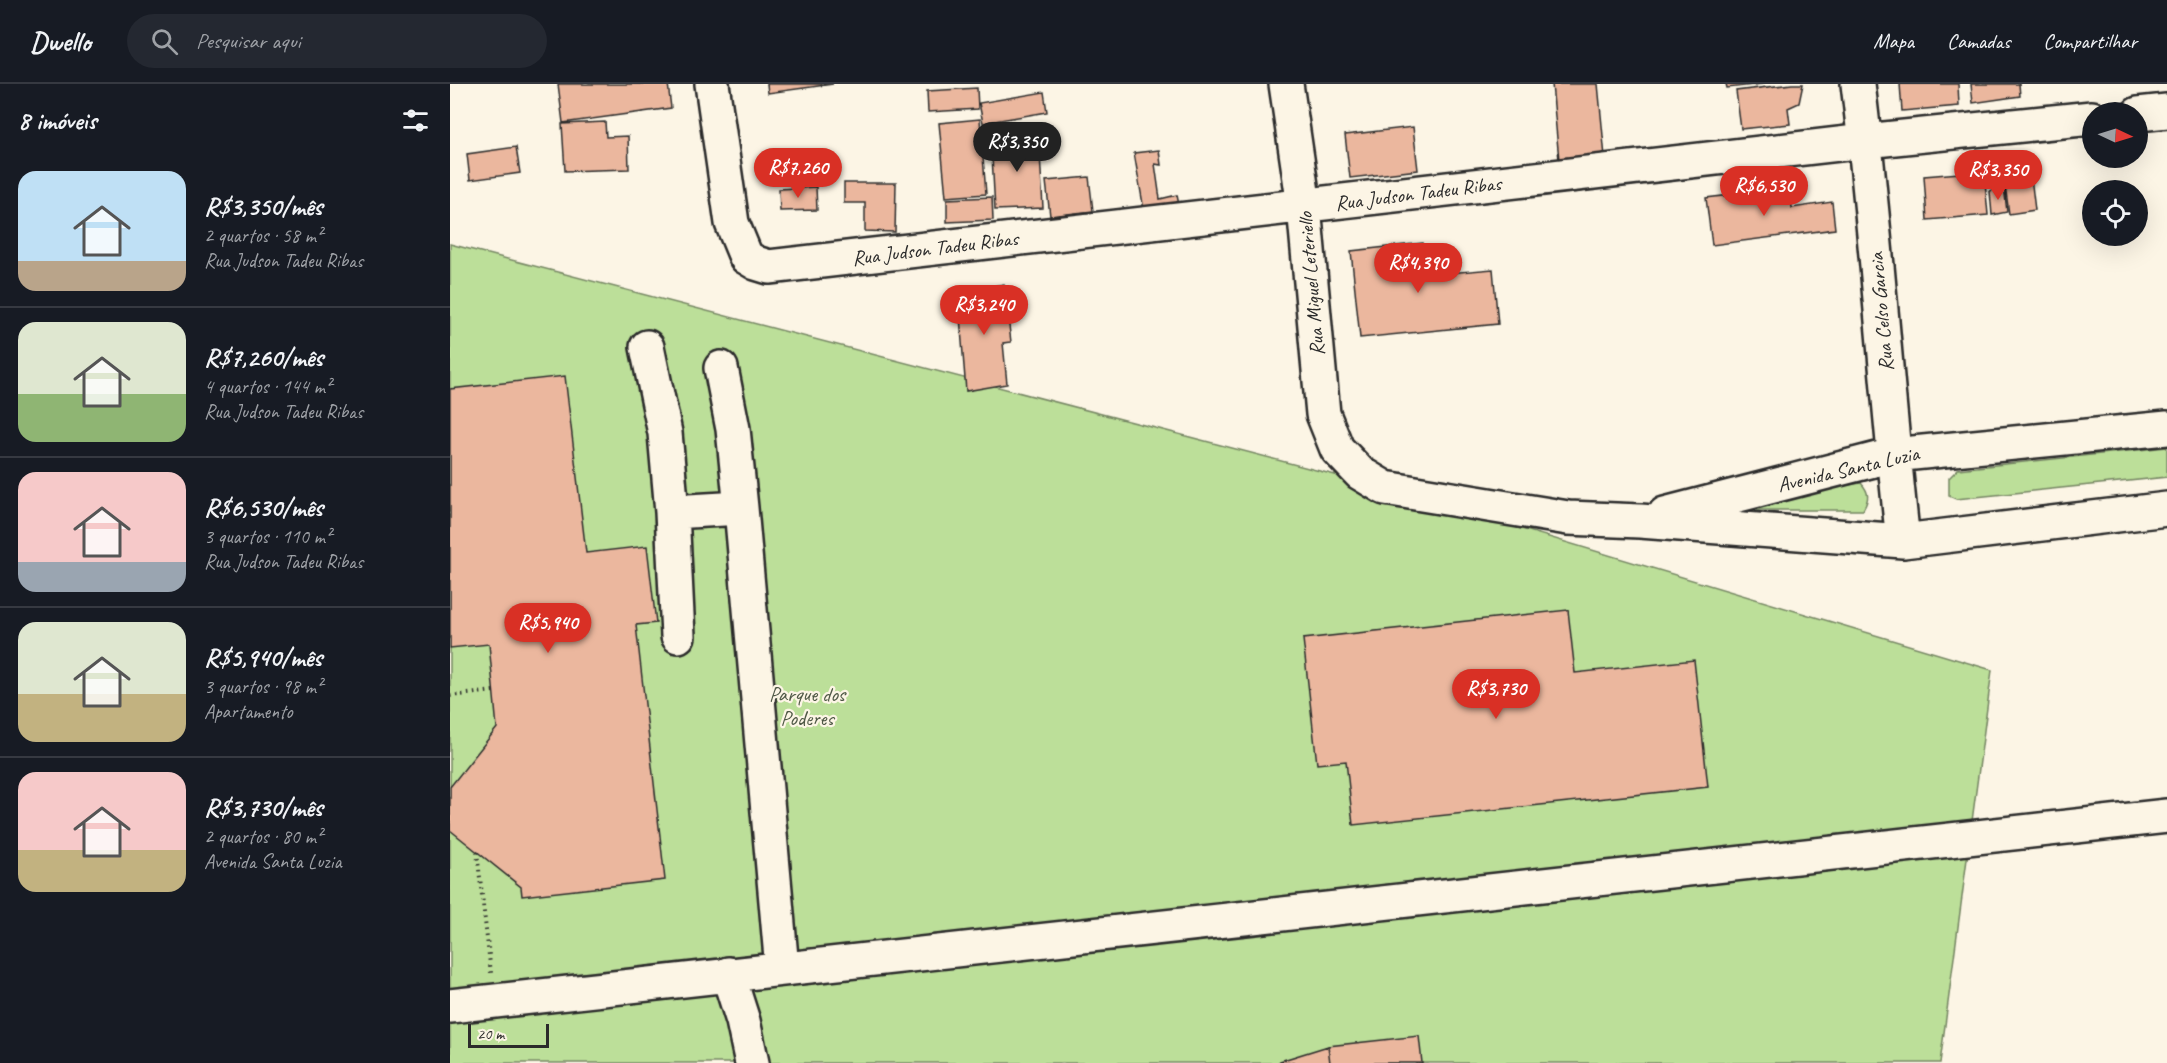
<!DOCTYPE html>
<html lang="pt">
<head>
<meta charset="utf-8">
<style>
	:root { --surface:#171b24; --page:#242831; --text:#f1f3f6; --muted:#9ea1a6; --line:#363941; --accent:#d93025 }
	body { margin:0; font-family:Caveat,sans-serif; background:var(--page); color:var(--text); height:100vh; display:flex; flex-direction:column; font-size:22px; white-space:nowrap }
	* { box-sizing:border-box; margin:0 }
	p { font-size:20px; color:var(--muted) }
	.icon { flex:none; width:33px; height:33px; fill:none; stroke:currentColor; stroke-width:2; stroke-linecap:round; stroke-linejoin:round }
	.map { position:relative; flex:1; overflow:hidden }
	.panel { display:flex; flex-direction:column; background:var(--surface); width:450px }
	.panel>* { flex:none }
	.needle { width:39px; rotate:94deg }
	.controls { position:absolute; left:1632px; top:18px; display:grid; gap:12px }
	.controls a { display:grid; place-items:center; width:66px; height:66px; border-radius:50%; background:var(--surface); box-shadow:0 6px 24px #0002; font-size:30px }
	.scale { position:absolute; left:18px; bottom:15px; width:81px; box-sizing:border-box; padding-left:6px; border:3px solid #2b2b2b; border-top:0; font-size:16px; line-height:21px; white-space:nowrap; color:#2b2b2b; -webkit-text-stroke:4px #fcf5e5; paint-order:stroke }
	.price { position:absolute; translate:-50% -51px; padding:0 14px; border-radius:21px; background:var(--accent); color:#fff; font-size:20px; line-height:39px; filter:drop-shadow(0 2px 3px #0008) }
	.price::after { content:''; position:absolute; left:50%; top:36px; width:18px; height:14px; margin-left:-9px; background:inherit; clip-path:polygon(0 0,100% 0,50% 100%) }
	.price.on { background:#222; color:#fff }
	ul { padding:0; list-style:none }
	li { display:flex; align-items:center; gap:18px; height:150px; padding:0 18px }
	li+li { border-top:2px solid var(--line) }
	li span { display:grid; place-items:center; flex:none; width:168px; height:120px; border-radius:18px; color:#555 }
	li>.icon { margin-inline-start:auto }
	span .icon { width:72px; height:72px; fill:#fffc; stroke-width:1 }
	li b { font-size:26px }
	h2 { display:flex; justify-content:space-between; align-items:center; height:72px; padding:0 18px; font-size:26px }
	header { display:flex; align-items:center; gap:36px; box-sizing:border-box; height:84px; padding:0 30px; background:var(--surface); border-bottom:2px solid var(--line) }
	header strong { font-size:28px }
	nav { display:flex; gap:33px; margin-inline-start:auto; font-size:21px }
	.search { width:420px; height:54px; background:var(--page); display:flex; align-items:center; gap:15px; box-sizing:border-box; padding:0 21px; border-radius:33px; color:var(--muted); font-size:22px }
	main { display:flex; flex:1; min-height:0 }
	.map>svg:first-child { display:block }
</style>
</head>
<body>
<header>
<strong>Dwello</strong>
<div class="search"><svg class="icon" aria-label="search" viewBox="0 0 24 24"><circle cx="10" cy="10" r="6"/><path d="M15 15l6 6"/></svg>Pesquisar aqui</div>
<nav><a>Mapa</a><a>Camadas</a><a>Compartilhar</a></nav>
</header>
<main>
<section class="panel">
<h2>8 imóveis<svg class="icon" aria-label="filters" viewBox="0 0 24 24"><path d="M4 7h16M4 17h16"/><circle cx="9" cy="7" r="2"/><circle cx="15" cy="17" r="2"/></svg></h2>
<ul>
<li><span style="background:linear-gradient(#bfe0f5 75%,#b9a48a 0)"><svg class="icon" aria-label="home" viewBox="0 0 24 24"><path d="M3 11l9-7 9 7M6 9v11h12V9"/></svg></span><div><b>R$3,350/mês</b><p>2 quartos · 58 m²</p><p>Rua Judson Tadeu Ribas</p></div></li>
<li><span style="background:linear-gradient(#dfe7d0 60%,#8fb573 0)"><svg class="icon" aria-label="home" viewBox="0 0 24 24"><path d="M3 11l9-7 9 7M6 9v11h12V9"/></svg></span><div><b>R$7,260/mês</b><p>4 quartos · 144 m²</p><p>Rua Judson Tadeu Ribas</p></div></li>
<li><span style="background:linear-gradient(#f6c9c9 75%,#9aa5b1 0)"><svg class="icon" aria-label="home" viewBox="0 0 24 24"><path d="M3 11l9-7 9 7M6 9v11h12V9"/></svg></span><div><b>R$6,530/mês</b><p>3 quartos · 110 m²</p><p>Rua Judson Tadeu Ribas</p></div></li>
<li><span style="background:linear-gradient(#dfe7d0 60%,#c2b280 0)"><svg class="icon" aria-label="home" viewBox="0 0 24 24"><path d="M3 11l9-7 9 7M6 9v11h12V9"/></svg></span><div><b>R$5,940/mês</b><p>3 quartos · 98 m²</p><p>Apartamento</p></div></li>
<li><span style="background:linear-gradient(#f6c9c9 65%,#c2b280 0)"><svg class="icon" aria-label="home" viewBox="0 0 24 24"><path d="M3 11l9-7 9 7M6 9v11h12V9"/></svg></span><div><b>R$3,730/mês</b><p>2 quartos · 80 m²</p><p>Avenida Santa Luzia</p></div></li>
</ul>
</section>
<div class="map">
<svg width="1717" height="979" viewBox="0 0 1717 979">
	<rect width="100%" height="100%" fill="#fcf5e5"/>
	<filter id="ink" filterUnits="userSpaceOnUse"><feTurbulence type="fractalNoise" baseFrequency=".0167" numOctaves="2"/><feDisplacementMap in="SourceGraphic" scale="12" xChannelSelector="R" yChannelSelector="G"/><feConvolveMatrix kernelMatrix="1 2 1 2 8 2 1 2 1" color-interpolation-filters="sRGB"/></filter>
	<g filter="url(#ink)">
		<path fill="#bcdf99" stroke="#748562" stroke-width="1.5" d="M 0,160 L 935,404 L 1542,586 L 1490,979 L 0,979 Z
			M 1717,363 L 1717,393 L 1506,415 L 1499,412 L 1499,394 L 1508,385 Z
			M 1411,399 C 1420,409 1419,415 1413,426 L 1311,426 L 1205,433 Z"/>
		<path fill="#ebb79e" stroke="#2b2b2b" stroke-width="1.5" d="M 108,0 L 218,0 L 221,24 L 113,39 Z
			M 317,0 L 383,0 L 318,9 Z
			M 1102,0 L 1148,0 L 1155,73 L 1109,76 Z
			M 1276,0 L 1312,0 L 1277,4 Z
			M 1342,0 L 1353,0 L 1349,19 L 1338,24 L 1340,40 L 1291,45 L 1286,7 Z
			M 1450,0 L 1508,0 L 1509,22 L 1452,27 Z
			M 1521,0 L 1569,0 L 1570,12 L 1523,19 Z
			M 527,4 L 528,25 L 478,28 L 477,7 Z
			M 594,8 L 597,28 L 533,39 L 529,19 Z
			M 530,35 L 536,110 L 496,113 L 489,39 Z
			M 155,38 L 156,53 L 178,52 L 179,85 L 115,87 L 112,40 Z
			M 963,43 L 968,86 L 900,94 L 895,51 Z
			M 589,51 L 593,124 L 545,126 L 541,54 Z
			M 66,63 L 70,89 L 20,96 L 17,70 Z
			M 709,66 L 711,81 L 705,80 L 710,115 L 727,111 L 729,121 L 694,126 L 684,69 Z
			M 1579,77 L 1585,126 L 1559,130 L 1555,100 L 1541,102 L 1539,82 Z
			M 1534,87 L 1538,131 L 1477,136 L 1474,92 Z
			M 639,93 L 643,127 L 600,132 L 596,97 Z
			M 394,99 L 446,99 L 445,148 L 415,147 L 415,119 L 394,119 Z
			M 366,103 L 367,126 L 330,127 L 329,105 Z
			M 1554,103 L 1557,128 L 1542,131 L 1540,107 Z
			M 1340,104 L 1342,124 L 1382,118 L 1385,145 L 1262,161 L 1256,114 Z
			M 542,113 L 543,136 L 497,138 L 497,115 Z
			M 973,159 L 976,191 L 1043,185 L 1048,240 L 910,254 L 901,167 Z
			M 554,200 L 561,258 L 553,259 L 557,300 L 516,307 L 508,208 Z
			M 115,292 L 136,469 L 197,462 L 206,539 L 186,541 L 215,796 L 72,812 L 71,803 L 0,746 L 0,703 L 47,644 L 39,560 L 0,564 L 0,305 Z
			M 1118,526 L 1125,589 L 1244,576 L 1258,703 L 903,741 L 896,677 L 867,680 L 853,555 Z
			M 969,952 L 972,979 L 880,979 L 878,962 Z
			M 878,962 L 880,979 L 828,979 L 830,977 Z"/>
		<g fill="none" stroke-linecap="round" stroke-linejoin="round">
			<g stroke="#2b2b2b" stroke-width="38">
				<path id="minor" d="M 262,0 L 282,139 L 296,173 L 306,179 L 319,183 L 1415,57 L 1642,34
					M 836,0 L 854,122 L 873,330 L 887,365 L 910,389 L 935,404 L 1118,434 L 1190,437 L 1453,457 L 1717,425
					M 1408,0 C 1427,152 1436,305 1453,457
					M 1688,30 L 1717,27
					M 197,263 L 215,349 L 222,428 L 291,424
					M 271,284 L 283,345 L 291,424 L 332,885
					M 222,428 L 228,552
					M 1215,430 L 1443,371 L 1717,344
					M 278,890 L 293,937 L 302,979
					M 0,922 L 1717,732"/>
			</g>
			<path stroke="#2b2b2b" stroke-width="4" stroke-dasharray="1.5 4.5" stroke-linecap="butt" d="M 0,612 L 44,607
				M 27,768 L 41,889"/>
			<use href="#minor" stroke="#fcf5e5" stroke-width="33"/>
		</g>
	</g>
	<g text-anchor="middle" stroke-width="4.5" stroke-linejoin="round" paint-order="stroke">
		<g font-size="21" fill="#2b2b2b" stroke="#fcf5e5">
			<text transform="translate(968 109) rotate(-7)" y="7">Rua Judson Tadeu Ribas</text>
			<text transform="translate(485 164) rotate(-7)" y="7">Rua Judson Tadeu Ribas</text>
			<text transform="translate(861 200) rotate(-95)" y="7">Rua Miguel Leteriello</text>
			<text transform="translate(1431 228) rotate(-95)" y="7">Rua Celso Garcia</text>
			<text transform="translate(1398 385) rotate(-13)" y="7">Avenida Santa Luzia</text>
		</g>
		<g font-size="21" fill="#4f5846" stroke="#fcf5e5">
			<text x="357" y="617">Parque dos<tspan x="357" dy="24">Poderes</tspan></text>
		</g>
	</g>
</svg>
<div class="controls">
<a><svg class="needle" viewBox="-14 -14 28 28"><path d="M0-13l5 13h-10z" fill="#e53935"/><path d="M0 13l5-13h-10z" fill="#9ea1a6"/></svg></a>
<a><svg class="icon" aria-label="locate" viewBox="0 0 24 24"><circle cx="12" cy="12" r="6"/><path d="M12 2v4M12 18v4M2 12h4M18 12h4"/></svg></a>
</div>
<div class="scale">20 m</div>
<b class="price on" style="left:567px;top:89px">R$3,350</b>
<b class="price" style="left:348px;top:115px">R$7,260</b>
<b class="price" style="left:1548px;top:117px">R$3,350</b>
<b class="price" style="left:1314px;top:133px">R$6,530</b>
<b class="price" style="left:968px;top:210px">R$4,390</b>
<b class="price" style="left:534px;top:252px">R$3,240</b>
<b class="price" style="left:98px;top:570px">R$5,940</b>
<b class="price" style="left:1046px;top:636px">R$3,730</b>
</div>
</main>
</body>
</html>
